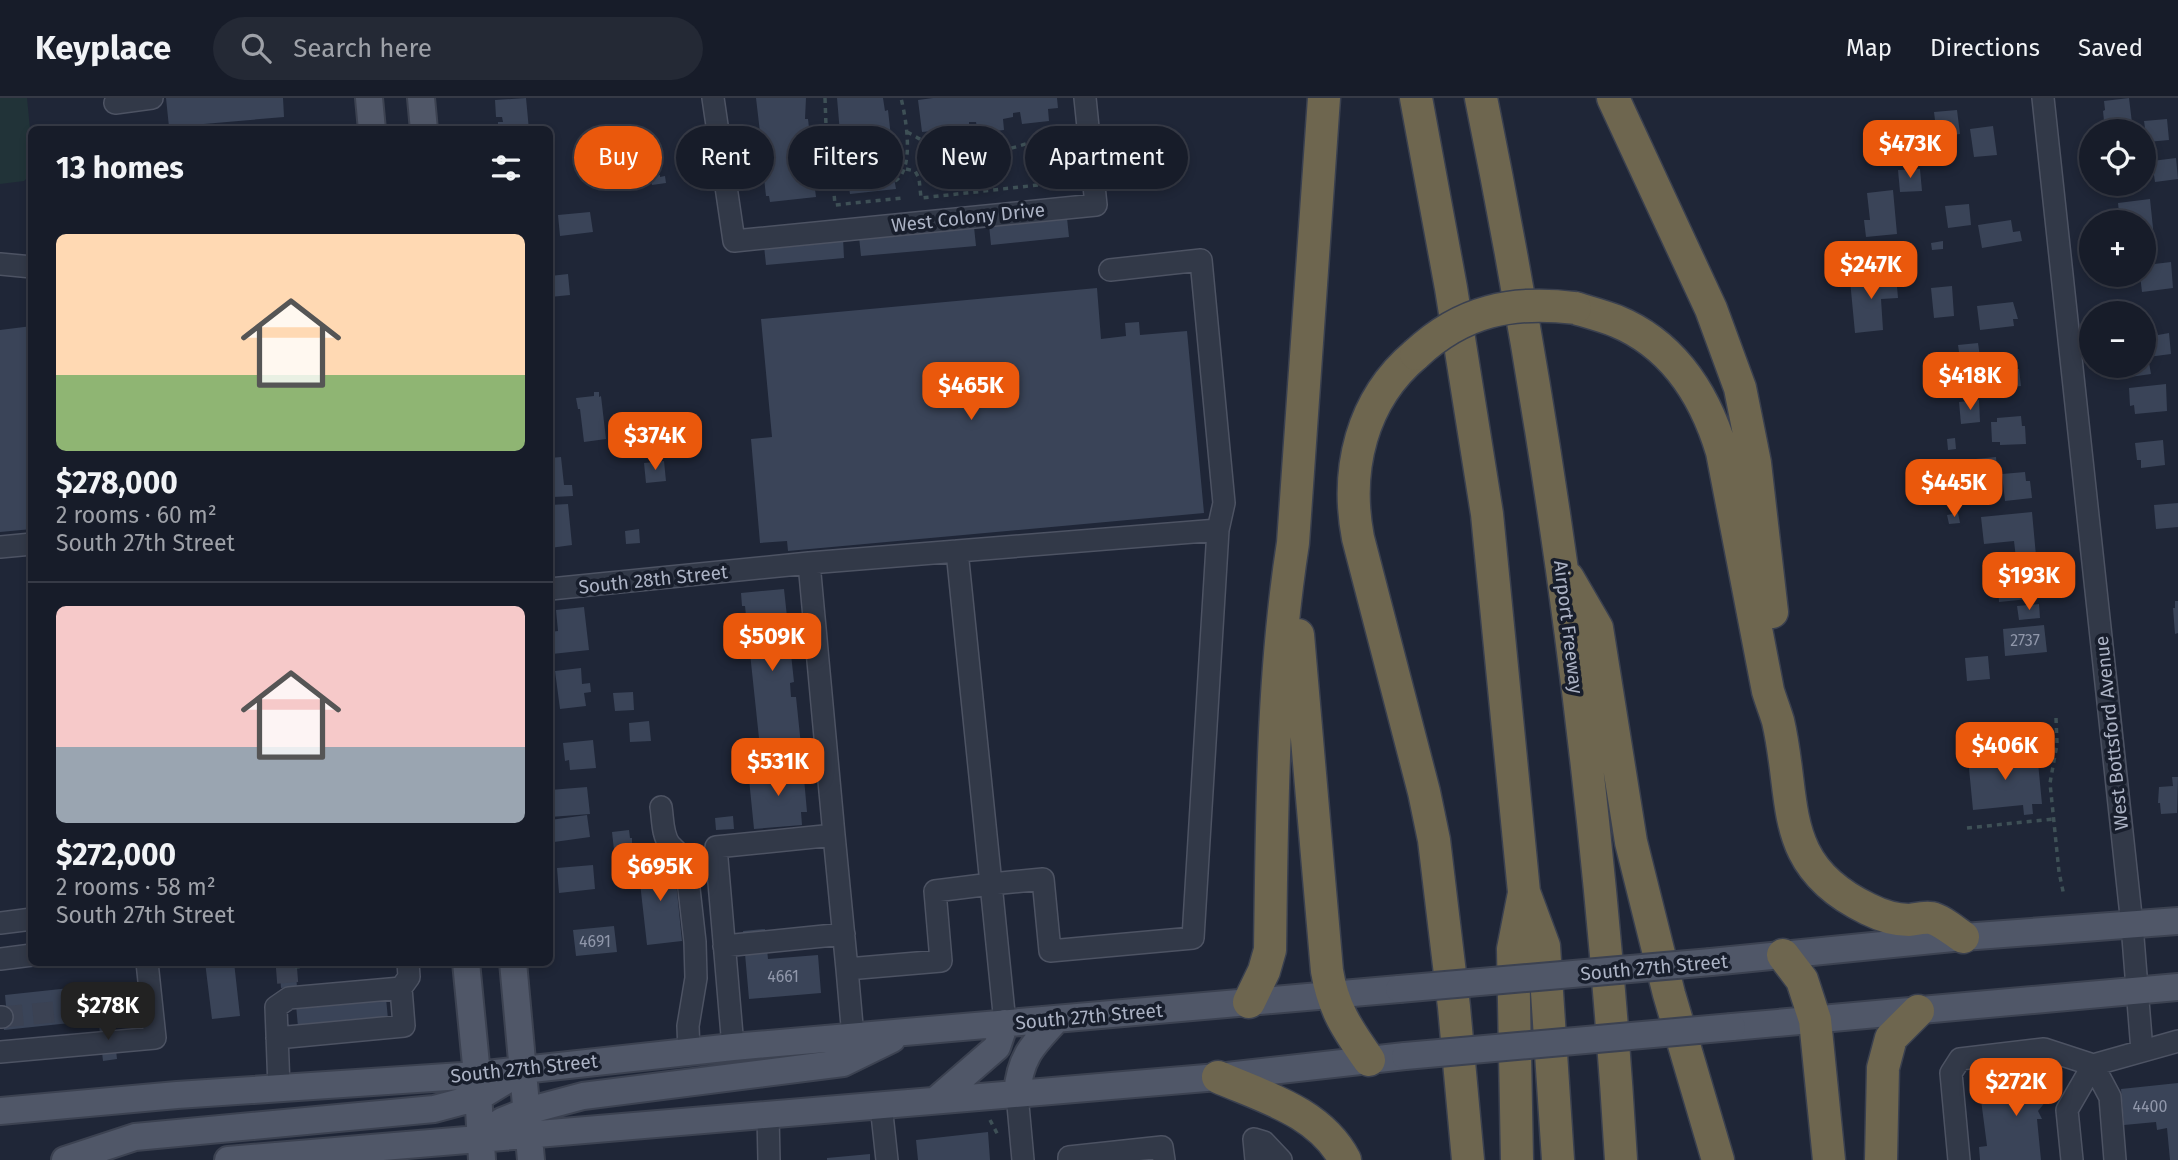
<!DOCTYPE html>
<html lang="en">
<head>
<meta charset="utf-8">
<style>
	:root { --surface:#171c29; --page:#242935; --text:#f1f3f6; --muted:#9ea1a8; --line:#363a46; --accent:#ea580c }
	body { margin:0; font-family:"Fira Sans",sans-serif; background:var(--page); color:var(--text); height:100vh; display:flex; flex-direction:column; font-size:26px; white-space:nowrap }
	* { box-sizing:border-box; margin:0 }
	p { font-size:23px; color:var(--muted) }
	.icon { flex:none; width:38px; height:38px; fill:none; stroke:currentColor; stroke-width:2; stroke-linecap:round; stroke-linejoin:round }
	.map { position:relative; flex:1; overflow:hidden }
	.sheet { position:absolute; left:28px; top:28px; width:525px; height:840px; display:flex; flex-direction:column; background:var(--surface); border-radius:10px; box-shadow:0 4px 10px #0003,0 0 0 2px var(--line) }
	.sheet>* { flex:none }
	.banner { position:absolute; left:574px; top:28px; width:665px; height:63px; display:flex; gap:14px }
	.controls { position:absolute; left:2079px; top:21px; display:grid; gap:14px }
	.controls a { display:grid; place-items:center; width:77px; height:77px; border-radius:50%; background:var(--surface); box-shadow:0 4px 10px #0003,0 0 0 2px var(--line); font-size:35px }
	.price { position:absolute; translate:-50% -60px; padding:0 16px; border-radius:14px; background:var(--accent); color:#fff; font-size:23px; line-height:46px; filter:drop-shadow(0 2px 4px #0008) }
	.price::after { content:''; position:absolute; left:50%; top:42px; width:21px; height:16px; margin-left:-10px; background:inherit; clip-path:polygon(0 0,100% 0,50% 100%) }
	.price.active { background:#222; color:#fff }
	ul { padding:0; list-style:none }
	li { display:grid; align-content:center; gap:14px; height:371px; padding:0 28px }
	li+li { border-top:2px solid var(--line) }
	li span { display:grid; place-items:center; height:217px; border-radius:10px; color:#555 }
	li>.icon { margin-inline-start:auto }
	span .icon { width:126px; height:126px; fill:#fffc; stroke-width:1 }
	li b { font-size:30px }
	h2 { display:flex; justify-content:space-between; align-items:center; height:84px; padding:0 28px; font-size:30px }
	.chip { padding:0 24px; border-radius:32px; background:var(--surface); box-shadow:0 4px 10px #0003,0 0 0 2px var(--line); font-size:24px; line-height:63px }
	.chip.active { background:var(--accent); color:#fff }
	header { display:flex; align-items:center; gap:42px; box-sizing:border-box; height:98px; padding:0 35px; background:var(--surface); border-bottom:2px solid var(--line) }
	header strong { font-size:33px }
	nav { display:flex; gap:38px; margin-inline-start:auto; font-size:24px }
	.search { width:490px; height:63px; background:var(--page); display:flex; align-items:center; gap:18px; box-sizing:border-box; padding:0 24px; border-radius:38px; color:var(--muted); font-size:26px }
	.map>svg:first-child { display:block }
</style>
</head>
<body>
<header>
<strong>Keyplace</strong>
<div class="search"><svg class="icon" aria-label="search" viewBox="0 0 24 24"><circle cx="10" cy="10" r="6"/><path d="M15 15l6 6"/></svg>Search here</div>
<nav><a>Map</a><a>Directions</a><a>Saved</a></nav>
</header>
<div class="map">
<svg width="2178" height="1062" viewBox="0 0 2178 1062">
	<rect width="100%" height="100%" fill="#1f2637"/>
	<path fill="#213338" d="M 0,0 L 27,0 L 31,41 L 32,75 L 24,83 L 0,86 Z"/>
	<path fill="#3a4458" d="M 166,0 L 283,0 L 284,19 L 169,29 Z
		M 526,0 L 529,32 L 498,32 L 498,24 L 503,24 L 502,19 L 496,19 L 495,2 Z
		M 756,0 L 806,0 L 805,21 L 808,21 L 813,65 L 809,66 L 811,76 L 813,76 L 816,99 L 770,104 L 769,98 L 766,98 L 761,53 L 765,53 L 764,43 L 761,43 Z
		M 837,0 L 883,0 L 885,13 L 888,12 L 893,57 L 890,57 L 896,91 L 850,96 L 849,90 L 847,90 L 842,45 L 845,45 L 844,35 L 840,35 Z
		M 933,0 L 1057,0 L 1058,10 L 1048,11 L 1049,23 L 1022,26 L 1020,14 L 1013,15 L 1013,19 L 1003,21 L 1004,32 L 978,35 L 976,24 L 969,24 L 969,29 L 959,31 L 960,43 L 933,46 L 932,33 L 922,34 L 918,2 Z
		M 2129,0 L 2133,33 L 2105,33 L 2103,13 L 2105,12 L 2104,3 Z
		M 1957,12 L 1960,36 L 1937,39 L 1934,14 Z
		M 2167,21 L 2169,42 L 2147,44 L 2144,23 Z
		M 1993,28 L 1997,57 L 1974,59 L 1970,31 Z
		M 2176,60 L 2178,81 L 2155,84 L 2152,63 Z
		M 1920,71 L 1922,93 L 1900,94 L 1898,72 Z
		M 660,77 L 660,79 L 665,78 L 666,85 L 652,87 L 650,79 Z
		M 1893,92 L 1897,136 L 1866,139 L 1864,122 L 1870,122 L 1867,95 Z
		M 2150,101 L 2156,159 L 2144,160 L 2144,124 L 2120,124 L 2118,105 Z
		M 1969,106 L 1971,127 L 1948,130 L 1945,108 Z
		M 590,114 L 593,134 L 560,138 L 558,117 Z
		M 1067,120 L 1069,139 L 991,147 L 989,127 Z
		M 2011,122 L 2013,134 L 2020,133 L 2022,143 L 1982,150 L 1978,127 Z
		M 974,129 L 976,148 L 861,158 L 859,139 Z
		M 843,140 L 844,160 L 766,167 L 764,148 Z
		M 1943,143 L 1943,151 L 1932,152 L 1931,145 Z
		M 2144,162 L 2146,167 L 2171,164 L 2173,190 L 2142,194 L 2140,177 L 2144,177 Z
		M 568,176 L 570,197 L 550,199 L 550,178 Z
		M 1896,177 L 1898,200 L 1881,201 L 1883,232 L 1855,235 L 1850,182 Z
		M 1952,188 L 1954,218 L 1934,220 L 1931,190 Z
		M 1097,190 L 1101,241 L 1126,238 L 1125,225 L 1139,224 L 1140,237 L 1187,233 L 1204,415 L 788,453 L 787,443 L 760,445 L 751,341 L 772,339 L 761,221 Z
		M 2013,204 L 2018,221 L 2013,221 L 2014,228 L 1980,232 L 1977,208 Z
		M 32,228 L 32,431 L 0,434 L 0,232 Z
		M 2157,234 L 2158,237 L 2169,235 L 2171,256 L 2148,259 L 2151,276 L 2130,279 L 2129,268 L 2144,268 L 2144,235 Z
		M 1978,245 L 1980,259 L 1945,262 L 1944,255 L 1959,254 L 1958,247 Z
		M 2014,262 L 2015,271 L 2019,271 L 2021,288 L 1994,291 L 1991,265 Z
		M 2166,286 L 2167,313 L 2135,316 L 2134,307 L 2130,308 L 2129,290 Z
		M 594,294 L 599,294 L 599,299 L 601,298 L 606,341 L 584,344 L 580,311 L 578,311 L 576,300 L 594,298 Z
		M 1979,302 L 1980,324 L 1961,326 L 1959,304 Z
		M 2021,318 L 2022,328 L 2025,328 L 2026,346 L 2000,347 L 2000,344 L 1992,344 L 1991,324 L 1997,324 L 1997,320 Z
		M 1955,340 L 1956,351 L 1948,352 L 1947,341 Z
		M 2163,342 L 2165,367 L 2141,370 L 2141,362 L 2137,362 L 2135,345 Z
		M 561,359 L 564,387 L 572,387 L 573,398 L 553,399 L 552,390 L 550,390 L 550,360 Z
		M 1996,359 L 1997,372 L 1985,374 L 1986,382 L 1958,387 L 1955,363 Z
		M 664,363 L 666,383 L 646,385 L 644,365 Z
		M 2025,374 L 2026,383 L 2030,383 L 2032,400 L 2005,403 L 2002,376 Z
		M 2178,405 L 2178,429 L 2156,431 L 2154,407 Z
		M 568,406 L 572,447 L 550,450 L 550,407 Z
		M 2032,414 L 2036,458 L 2016,460 L 2014,443 L 1984,446 L 1981,419 Z
		M 1958,415 L 1960,425 L 1949,426 L 1947,417 Z
		M 639,431 L 640,445 L 626,446 L 625,433 Z
		M 2039,473 L 2041,491 L 2038,492 L 2039,500 L 1999,504 L 1997,477 Z
		M 784,491 L 794,584 L 790,585 L 791,599 L 796,599 L 802,657 L 761,659 L 745,508 L 742,508 L 741,495 Z
		M 2175,503 L 2178,503 L 2178,535 L 2175,536 L 2173,510 L 2175,510 Z
		M 2039,506 L 2040,520 L 2019,522 L 2017,508 Z
		M 584,509 L 589,552 L 552,556 L 550,534 L 558,533 L 556,512 Z
		M 2044,527 L 2047,554 L 2005,558 L 2003,531 Z
		M 1988,558 L 1990,581 L 1967,583 L 1965,560 Z
		M 581,570 L 582,586 L 590,585 L 591,594 L 584,595 L 586,608 L 560,611 L 555,573 Z
		M 633,594 L 634,612 L 615,613 L 613,595 Z
		M 649,623 L 651,643 L 630,644 L 629,625 Z
		M 593,642 L 596,670 L 570,672 L 569,662 L 565,663 L 563,645 Z
		M 2037,654 L 2042,706 L 2032,706 L 2033,716 L 2024,717 L 2023,707 L 1973,712 L 1968,660 Z
		M 803,669 L 807,714 L 801,714 L 802,727 L 754,731 L 749,681 L 755,681 L 754,673 Z
		M 2172,679 L 2178,679 L 2177,715 L 2161,716 L 2160,705 L 2158,705 L 2159,689 L 2173,688 Z
		M 587,689 L 590,716 L 550,719 L 550,692 Z
		M 587,717 L 590,739 L 554,744 L 553,734 L 550,734 L 550,722 Z
		M 733,718 L 734,731 L 716,732 L 715,720 Z
		M 629,732 L 630,740 L 632,740 L 632,750 L 614,752 L 612,734 Z
		M 674,764 L 682,843 L 647,847 L 638,767 Z
		M 593,767 L 595,791 L 559,795 L 557,770 Z
		M 614,828 L 617,854 L 576,858 L 573,832 Z
		M 765,831 L 768,861 L 818,857 L 821,895 L 749,901 L 743,833 Z
		M 205,864 L 234,864 L 240,918 L 212,921 Z
		M 279,864 L 295,864 L 297,889 L 281,890 Z
		M 107,886 L 108,897 L 114,896 L 117,920 L 4,932 L 1,909 L 6,908 L 5,897 Z
		M 386,900 L 388,921 L 298,929 L 296,907 Z
		M 113,926 L 117,961 L 103,963 L 99,927 Z
		M 2033,965 L 2059,987 L 2038,1013 L 2042,1021 L 2037,1021 L 2041,1062 L 1980,1062 L 1979,1049 L 1987,1048 L 1980,994 L 2012,990 Z
		M 2178,985 L 2178,1062 L 2170,1062 L 2167,1030 L 2157,1032 L 2156,1024 L 2124,1027 L 2121,991 Z
		M 988,1034 L 990,1062 L 918,1062 L 916,1042 Z
		M 870,1056 L 870,1062 L 827,1062 L 827,1060 Z"/>
	<g fill="none" stroke-linecap="round" stroke-linejoin="round">
		<path stroke="#3b4253" stroke-width="21" stroke-dasharray="21 10" stroke-linecap="butt" d="M 286,864 L 288,889
			M 2,919 L 116,908"/>
		<g stroke="#4d5363" stroke-width="24">
			<path id="minor" d="M 713,0 L 734,143 L 1096,107 L 1085,0
				M 2043,0 L 2132,827 L 2142,953
				M 115,5 L 152,0
				M 0,166 L 32,169
				M 1110,172 L 1201,162 L 1224,405 L 1218,432
				M 0,449 L 32,446
				M 550,491 L 809,465
				M 661,709 C 663,721 662,737 670,747 C 676,753 681,757 686,764 L 695,844 L 696,880 L 688,928 L 689,954
				M 834,737 L 847,871 L 941,863 L 935,793 L 991,786 L 957,453
				M 0,825 L 32,821
				M 724,848 L 844,836
				M 0,861 L 32,857
				M 847,871 L 853,939
				M 116,908 L 151,905
				M 0,919 L 2,919
				M 277,940 L 404,928 L 401,890
				M 733,949 L 716,749 L 834,737 L 809,465 L 1218,432 L 1193,840 L 1050,853 L 1043,781 L 991,786 L 1005,925
				M 0,954 L 155,940 L 147,864
				M 2093,967 L 2110,999 L 2115,1062
				M 279,990 L 276,909 L 289,900 L 401,890 L 409,879 L 408,864
				M 1017,996 L 1023,1062
				M 881,1007 L 887,1062
				M 768,1017 L 769,1062
				M 1069,1062 L 1069,1059 L 1162,1049 L 1164,1062
				M 1256,1062 L 1254,1041 L 1264,1044 L 1281,1062
				M 1959,1062 L 1951,975 L 1960,961 L 2044,951 L 2093,967 L 2178,943
				M 2072,1062 L 2067,1012 L 2093,967"/>
		</g>
		<g stroke="#3c4251" stroke-width="30">
			<path id="major" d="M 369,0 L 372,32
				M 421,0 L 424,32
				M 466,864 L 477,977 L 482,1062
				M 513,864 L 531,1062
				M 1711,864 L 1963,839 L 2178,823
				M 1732,929 L 2178,889
				M 1017,996 C 1020,958 1033,947 1057,921
				M 936,1002 L 997,949 L 1005,925
				M 0,1013 L 177,997 L 477,977 L 733,949 L 1399,891
				M 485,1037 L 502,1023 L 527,1013 L 583,998 L 843,965 L 892,941
				M 65,1062 L 135,1039 L 434,1011 L 479,999 L 518,975
				M 228,1062 L 1218,979 L 1405,958"/>
		</g>
		<g stroke="#3a404f" stroke-width="35">
			<path id="highway" d="M 1416,0 L 1451,190 L 1487,416 L 1524,794 L 1544,848 L 1558,1062
				M 1481,0 C 1552,350 1600,706 1621,1062
				M 1613,0 L 1711,211 L 1740,290 L 1755,365 L 1772,514
				M 1575,210 C 1588,214 1603,218 1616,223 C 1674,247 1705,297 1722,354 L 1768,593 C 1771,603 1775,613 1778,623 C 1797,704 1776,767 1868,811 C 1882,818 1894,822 1909,822 C 1916,821 1924,819 1931,820 C 1941,822 1954,833 1963,839
				M 1416,256 C 1361,302 1345,372 1358,440 L 1424,694 L 1434,742 L 1454,909 L 1468,1062
				M 1568,480 L 1597,530 L 1631,744 L 1669,896 L 1718,1062
				M 1298,537 L 1327,873 C 1333,910 1347,931 1369,962
				M 1783,857 L 1802,882 L 1815,922 L 1829,1062
				M 1249,904 L 1264,873 L 1270,852 C 1272,718 1272,578 1293,445 L 1324,0
				M 1218,979 C 1264,999 1320,1014 1345,1062
				M 1517,1062 L 1513,851 L 1524,795
				M 1881,1062 L 1883,970 L 1891,940 L 1918,913"/>
		</g>
		<path stroke="#3e5056" stroke-width="3.5" stroke-dasharray="5 5" stroke-linecap="butt" d="M 825,0 L 826,28 L 829,33 L 831,53 L 835,60 L 833,83 L 835,107 L 902,100
			M 907,34 C 920,40 932,50 946,54 C 987,64 1031,43 1069,32
			M 906,71 L 915,73 L 919,80 L 921,100 L 1074,83
			M 895,83 C 915,71 906,20 901,0
			M 2056,620 L 2057,646 L 2050,685 L 2059,774 L 2064,798
			M 1967,730 L 2053,721
			M 295,869 L 350,864
			M 990,1022 L 999,1039"/>
		<use href="#minor" stroke="#323948" stroke-width="21"/>
		<use href="#major" stroke="#505768" stroke-width="26"/>
		<use href="#highway" stroke="#6e664f" stroke-width="32"/>
		<g stroke="#3c4251" stroke-width="30" stroke-linecap="butt">
			<path id="major-bridge" d="M 1399,891 L 1711,864
				M 1405,958 L 1732,929"/>
		</g>
		<g stroke="#3a404f" stroke-width="35" stroke-linecap="butt">
			<path id="highway-bridge" d="M 1416,256 C 1462,213 1512,202 1575,210"/>
		</g>
		<use href="#major-bridge" stroke="#505768" stroke-width="26"/>
		<use href="#highway-bridge" stroke="#6e664f" stroke-width="32"/>
	</g>
	<g text-anchor="middle" stroke-width="7" stroke-linejoin="round" paint-order="stroke">
		<g font-size="16" fill="#9097aa">
			<text x="2025" y="548">2737</text>
			<text x="595" y="849">4691</text>
			<text x="783" y="884">4661</text>
			<text x="2150" y="1014">4400</text>
		</g>
		<g font-size="19" fill="#acb3c5" stroke="#181e2c">
			<text transform="translate(968 119) rotate(-6)" y="7">West Colony Drive</text>
			<text transform="translate(653 481) rotate(-6)" y="7">South 28th Street</text>
			<text transform="translate(1569 529) rotate(83)" y="7">Airport Freeway</text>
			<text transform="translate(2111 635) rotate(-96)" y="7">West Bottsford Avenue</text>
			<text transform="translate(1654 869) rotate(-5)" y="7">South 27th Street</text>
			<text transform="translate(1089 918) rotate(-5)" y="7">South 27th Street</text>
			<text transform="translate(524 970) rotate(-6)" y="7">South 27th Street</text>
		</g>
	</g>
</svg>
<div class="controls">
<a><svg class="icon" aria-label="locate" viewBox="0 0 24 24"><circle cx="12" cy="12" r="6"/><path d="M12 2v4M12 18v4M2 12h4M18 12h4"/></svg></a>
<a>+</a>
<a>−</a>
</div>
<b class="price" style="left:1910px;top:82px">$473K</b>
<b class="price" style="left:1871px;top:203px">$247K</b>
<b class="price" style="left:1970px;top:314px">$418K</b>
<b class="price" style="left:971px;top:324px">$465K</b>
<b class="price" style="left:655px;top:374px">$374K</b>
<b class="price" style="left:1954px;top:421px">$445K</b>
<b class="price" style="left:2029px;top:514px">$193K</b>
<b class="price" style="left:772px;top:575px">$509K</b>
<b class="price" style="left:2005px;top:684px">$406K</b>
<b class="price" style="left:778px;top:700px">$531K</b>
<b class="price" style="left:660px;top:805px">$695K</b>
<b class="price active" style="left:108px;top:944px">$278K</b>
<b class="price" style="left:2016px;top:1020px">$272K</b>
<div class="banner">
<a class="chip active">Buy</a>
<a class="chip">Rent</a>
<a class="chip">Filters</a>
<a class="chip">New</a>
<a class="chip">Apartment</a>
</div>
<section class="sheet">
<h2>13 homes<svg class="icon" aria-label="filters" viewBox="0 0 24 24"><path d="M4 7h16M4 17h16"/><circle cx="9" cy="7" r="2"/><circle cx="15" cy="17" r="2"/></svg></h2>
<ul>
<li><span style="background:linear-gradient(#ffd9b3 65%,#8fb573 0)"><svg class="icon" aria-label="home" viewBox="0 0 24 24"><path d="M3 11l9-7 9 7M6 9v11h12V9"/></svg></span><div><b>$278,000</b><p>2 rooms · 60 m²</p><p>South 27th Street</p></div></li>
<li><span style="background:linear-gradient(#f6c9c9 65%,#9aa5b1 0)"><svg class="icon" aria-label="home" viewBox="0 0 24 24"><path d="M3 11l9-7 9 7M6 9v11h12V9"/></svg></span><div><b>$272,000</b><p>2 rooms · 58 m²</p><p>South 27th Street</p></div></li>
</ul>
</section>
</div>
</body>
</html>
